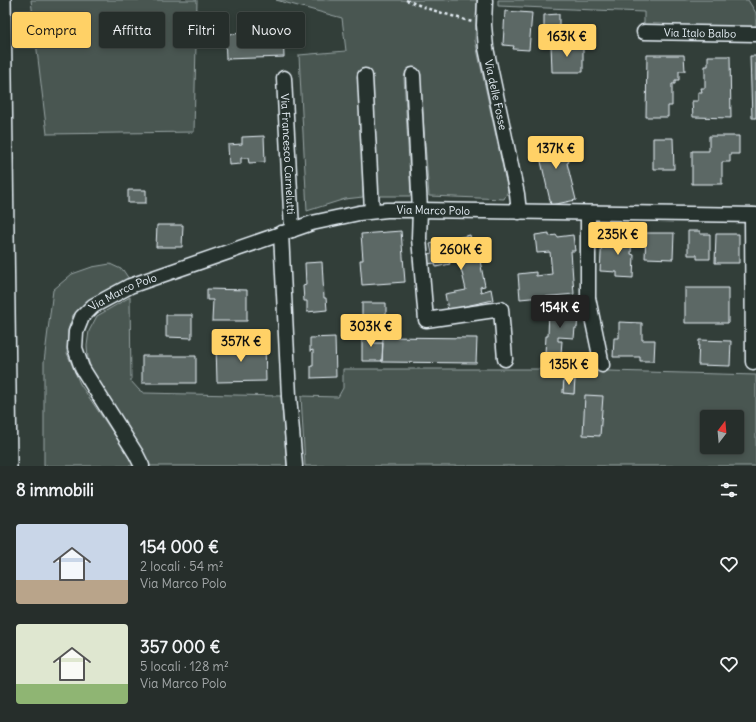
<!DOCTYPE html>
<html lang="it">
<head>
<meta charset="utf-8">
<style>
	:root { --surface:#262e2b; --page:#323a37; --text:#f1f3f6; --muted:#a4a8a9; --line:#424a47; --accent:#ffd166 }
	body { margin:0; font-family:Delius,sans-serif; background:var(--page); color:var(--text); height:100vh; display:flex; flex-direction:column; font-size:15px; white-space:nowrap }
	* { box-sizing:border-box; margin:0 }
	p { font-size:13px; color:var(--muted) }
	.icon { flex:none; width:22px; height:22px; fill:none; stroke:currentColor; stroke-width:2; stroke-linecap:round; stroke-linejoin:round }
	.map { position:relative; height:466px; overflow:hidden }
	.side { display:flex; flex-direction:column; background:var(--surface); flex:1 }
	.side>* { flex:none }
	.hud { position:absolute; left:12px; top:12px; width:400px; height:36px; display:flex; gap:8px }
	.needle { width:26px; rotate:16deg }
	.buttons { position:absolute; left:700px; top:410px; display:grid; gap:8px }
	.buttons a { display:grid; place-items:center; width:44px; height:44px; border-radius:4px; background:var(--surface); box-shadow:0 2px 6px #0003,0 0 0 1px var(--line); font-size:20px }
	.price { position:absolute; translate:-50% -34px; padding:0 9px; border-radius:4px; background:var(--accent); color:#111; font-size:13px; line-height:26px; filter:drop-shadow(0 1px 2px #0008) }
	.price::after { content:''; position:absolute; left:50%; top:24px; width:12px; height:9px; margin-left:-6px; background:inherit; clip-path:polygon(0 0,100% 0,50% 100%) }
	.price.active { background:#222; color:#fff }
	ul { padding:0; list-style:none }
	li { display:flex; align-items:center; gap:12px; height:100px; padding:0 16px }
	li span { display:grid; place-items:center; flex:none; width:112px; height:80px; border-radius:4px; color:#555 }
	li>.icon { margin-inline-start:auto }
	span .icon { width:48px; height:48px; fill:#fffc; stroke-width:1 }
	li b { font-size:17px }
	h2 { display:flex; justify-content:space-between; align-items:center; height:48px; padding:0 16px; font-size:17px }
	.pill { padding:0 14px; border-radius:4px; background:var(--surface); box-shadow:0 2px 6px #0003,0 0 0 1px var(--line); font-size:14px; line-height:36px }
	.pill.active { background:var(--accent); color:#111 }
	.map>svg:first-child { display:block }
</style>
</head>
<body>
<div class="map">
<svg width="756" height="466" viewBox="0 0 756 466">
	<rect width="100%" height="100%" fill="#323e39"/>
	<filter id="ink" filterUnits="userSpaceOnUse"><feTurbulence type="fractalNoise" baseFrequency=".025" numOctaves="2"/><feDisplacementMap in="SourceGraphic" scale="8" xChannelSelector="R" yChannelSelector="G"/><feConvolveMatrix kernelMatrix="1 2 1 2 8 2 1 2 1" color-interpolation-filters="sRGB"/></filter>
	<g filter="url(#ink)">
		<path fill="#495651" stroke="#98a4a4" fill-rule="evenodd" d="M 31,0 L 197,0 L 194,132 L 47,134 Z
			M 276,0 L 477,0 L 475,40 L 508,191 L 504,199 L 429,196 L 420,75 C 416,73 409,72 405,74 L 404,78 L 411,196 L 375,196 L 372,74 L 360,74 L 363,197 L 345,199 L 307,211 L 299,55 L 346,51 L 342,18 Z
			M 498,0 L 748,0 L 756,13 L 756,28 L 644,25 L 644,12 L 498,6 Z
			M 110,264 L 123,270 L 129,279 L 93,297 L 73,315 L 68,330 L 67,353 L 80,384 L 122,446 L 134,466 L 44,466 L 44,362 L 53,290 L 72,274 L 92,267 Z
			M 130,297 L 131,381 L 139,390 L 144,393 L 281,396 L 287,466 L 150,466 L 92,372 L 88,359 L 87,346 L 89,331 L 97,316 Z
			M 343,369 L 536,369 L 756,375 L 756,466 L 305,466 L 301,396 L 338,397 L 343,388 ZM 564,377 L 575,378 L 574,394 L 563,393 ZM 707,417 L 737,417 L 737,447 L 707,447 Z"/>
		<path fill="#5c6865" stroke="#e8f1f8" d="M 505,11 L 532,13 L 529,50 L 513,49 L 514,46 L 503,45 Z
			M 559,14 L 559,31 L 544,31 L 544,15 Z
			M 283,32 L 284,57 L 226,59 L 225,34 Z
			M 551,44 L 583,44 L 583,72 L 552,72 Z
			M 647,55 L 684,55 L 685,71 L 679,71 L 679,80 L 675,80 L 675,84 L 672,84 L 672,106 L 668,106 L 668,117 L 646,117 Z
			M 708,56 L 730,56 L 731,118 L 693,117 L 692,101 L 698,101 L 698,92 L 702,92 L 701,88 L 705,88 L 705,66 L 708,66 Z
			M 750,56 L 756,56 L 756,118 L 752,118 Z
			M 264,136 L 265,162 L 249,163 L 248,158 L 241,158 L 241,164 L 229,165 L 228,145 L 242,144 L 242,137 Z
			M 709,136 L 739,136 L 739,154 L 730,154 L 730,162 L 722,162 L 722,184 L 692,184 L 692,151 L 709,151 Z
			M 563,138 L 569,162 L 567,163 L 576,200 L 551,205 L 540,157 L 534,158 L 531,145 Z
			M 653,138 L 673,138 L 674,169 L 653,169 Z
			M 128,190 L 146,190 L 146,203 L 128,203 Z
			M 157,225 L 183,225 L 182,247 L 156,247 Z
			M 401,231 L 405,282 L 362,285 L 360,260 L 363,260 L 361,234 Z
			M 688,231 L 700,231 L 700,234 L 710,234 L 710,259 L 697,259 L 697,255 L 688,255 Z
			M 549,233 L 549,236 L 557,235 L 557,237 L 573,235 L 575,251 L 571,251 L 574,294 L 520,299 L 518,274 L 536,272 L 536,276 L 552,274 L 550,252 L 537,253 L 535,235 Z
			M 646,233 L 674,233 L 673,259 L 645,258 Z
			M 618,234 L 632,234 L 631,254 L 634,255 L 633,278 L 617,277 L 617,272 L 600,271 L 602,237 L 618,238 Z
			M 716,234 L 739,234 L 739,263 L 715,263 Z
			M 470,235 L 476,262 L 480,261 L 485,286 L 480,287 L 481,292 L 491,289 L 493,300 L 448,310 L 445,294 L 466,290 L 458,255 L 448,257 L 450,264 L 436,267 L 435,263 L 427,264 L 425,255 L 432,253 L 430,244 Z
			M 322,262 L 324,298 L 326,298 L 327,310 L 307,312 L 307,301 L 304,301 L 303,286 L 306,285 L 305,263 Z
			M 685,288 L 728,288 L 728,323 L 685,323 Z
			M 207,289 L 247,290 L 247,321 L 212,321 L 213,300 L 207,300 Z
			M 362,303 L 386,303 L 386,330 L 362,330 Z
			M 549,308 L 575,310 L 575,316 L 578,316 L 577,328 L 575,328 L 574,338 L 558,337 L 558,341 L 562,341 L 561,354 L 545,353 L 546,336 L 548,336 Z
			M 166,315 L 192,315 L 192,338 L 166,337 Z
			M 619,322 L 642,323 L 642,340 L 655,340 L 654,361 L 640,361 L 640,357 L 613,357 L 614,338 L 619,338 Z
			M 362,330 L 373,330 L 374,343 L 383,343 L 382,361 L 362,361 Z
			M 335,337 L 336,377 L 311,378 L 311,366 L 313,366 L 313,350 L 310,351 L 310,338 Z
			M 383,337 L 477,338 L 476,363 L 382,362 Z
			M 699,340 L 731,341 L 730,366 L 698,365 Z
			M 265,344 L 266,381 L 217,382 L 216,345 Z
			M 142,356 L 196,356 L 196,383 L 142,383 Z
			M 564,377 L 575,378 L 574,394 L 563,393 Z
			M 585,395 L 603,396 L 600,436 L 583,435 Z"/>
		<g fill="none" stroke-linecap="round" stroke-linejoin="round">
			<g stroke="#e8f1f8" stroke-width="17">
				<g id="minor">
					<path id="s1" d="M 485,0 L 484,25 L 486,48 L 517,194 L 519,212"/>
					<path id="s2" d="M 644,32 L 756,34"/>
					<path d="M 413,75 L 420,210 L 419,238 L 426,320 L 501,309 L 505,359"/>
					<path d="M 365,76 L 372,211"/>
					<path id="s3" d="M 284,78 L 292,230"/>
					<path d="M 588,213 L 588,298 L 602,365"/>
					<path d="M 752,215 L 753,362"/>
					<path d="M 281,233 L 289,396 L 295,466"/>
					<path id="s4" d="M 142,466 L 136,454 L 82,368 L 75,348 L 76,332 L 82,317 L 93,306 L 130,286 L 312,223 L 359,213 L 387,210 L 420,210 L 756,215"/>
				</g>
			</g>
			<g stroke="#e8f1f8" stroke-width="24">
				<path id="highway" d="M 0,0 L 6,466"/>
			</g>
			<path stroke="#e8f1f8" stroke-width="2.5" stroke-dasharray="3 3" stroke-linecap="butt" d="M 406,0 L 429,9 L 472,22"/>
			<use href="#minor" stroke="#26332d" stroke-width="14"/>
			<use href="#highway" stroke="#26332d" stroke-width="21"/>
		</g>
	</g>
	<g text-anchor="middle" stroke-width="4" stroke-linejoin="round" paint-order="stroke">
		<g font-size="11" fill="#e8f1f8" stroke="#26332d">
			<text dy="4" stroke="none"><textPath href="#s2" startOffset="56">Via Italo Balbo</textPath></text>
			<text dy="4" stroke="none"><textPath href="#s1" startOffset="96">Via delle Fosse</textPath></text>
			<text dy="4" stroke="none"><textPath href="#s3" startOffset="76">Via Francesco Carnelutti</textPath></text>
			<text dy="4" stroke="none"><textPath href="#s4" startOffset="541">Via Marco Polo</textPath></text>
			<text dy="4" stroke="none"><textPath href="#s4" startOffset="217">Via Marco Polo</textPath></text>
		</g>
	</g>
</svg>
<div class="buttons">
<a><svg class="needle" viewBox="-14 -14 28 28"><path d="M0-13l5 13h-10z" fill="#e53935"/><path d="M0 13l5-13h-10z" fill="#a4a8a9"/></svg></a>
</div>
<b class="price" style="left:567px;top:58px">163K €</b>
<b class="price" style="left:556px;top:170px">137K €</b>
<b class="price" style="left:618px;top:256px">235K €</b>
<b class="price" style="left:461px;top:271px">260K €</b>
<b class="price active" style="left:560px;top:329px">154K €</b>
<b class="price" style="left:371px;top:348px">303K €</b>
<b class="price" style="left:241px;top:363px">357K €</b>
<b class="price" style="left:569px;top:386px">135K €</b>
<div class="hud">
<a class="pill active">Compra</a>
<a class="pill">Affitta</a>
<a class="pill">Filtri</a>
<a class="pill">Nuovo</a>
</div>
</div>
<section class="side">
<h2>8 immobili<svg class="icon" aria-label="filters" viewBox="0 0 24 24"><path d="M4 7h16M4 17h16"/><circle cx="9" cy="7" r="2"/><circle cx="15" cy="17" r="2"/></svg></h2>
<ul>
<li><span style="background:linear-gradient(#c9d6e8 70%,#b9a48a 0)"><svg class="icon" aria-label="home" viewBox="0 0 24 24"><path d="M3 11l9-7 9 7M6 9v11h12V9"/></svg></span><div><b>154 000 €</b><p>2 locali · 54 m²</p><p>Via Marco Polo</p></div><svg class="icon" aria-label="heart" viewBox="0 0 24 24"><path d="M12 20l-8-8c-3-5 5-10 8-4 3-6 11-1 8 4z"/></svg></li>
<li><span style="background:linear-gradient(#dfe7d0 75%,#8fb573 0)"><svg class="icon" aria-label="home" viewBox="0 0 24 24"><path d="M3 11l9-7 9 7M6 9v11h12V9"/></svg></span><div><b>357 000 €</b><p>5 locali · 128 m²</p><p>Via Marco Polo</p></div><svg class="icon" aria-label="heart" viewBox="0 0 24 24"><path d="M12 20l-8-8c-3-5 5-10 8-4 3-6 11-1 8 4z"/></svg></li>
</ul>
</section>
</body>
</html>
